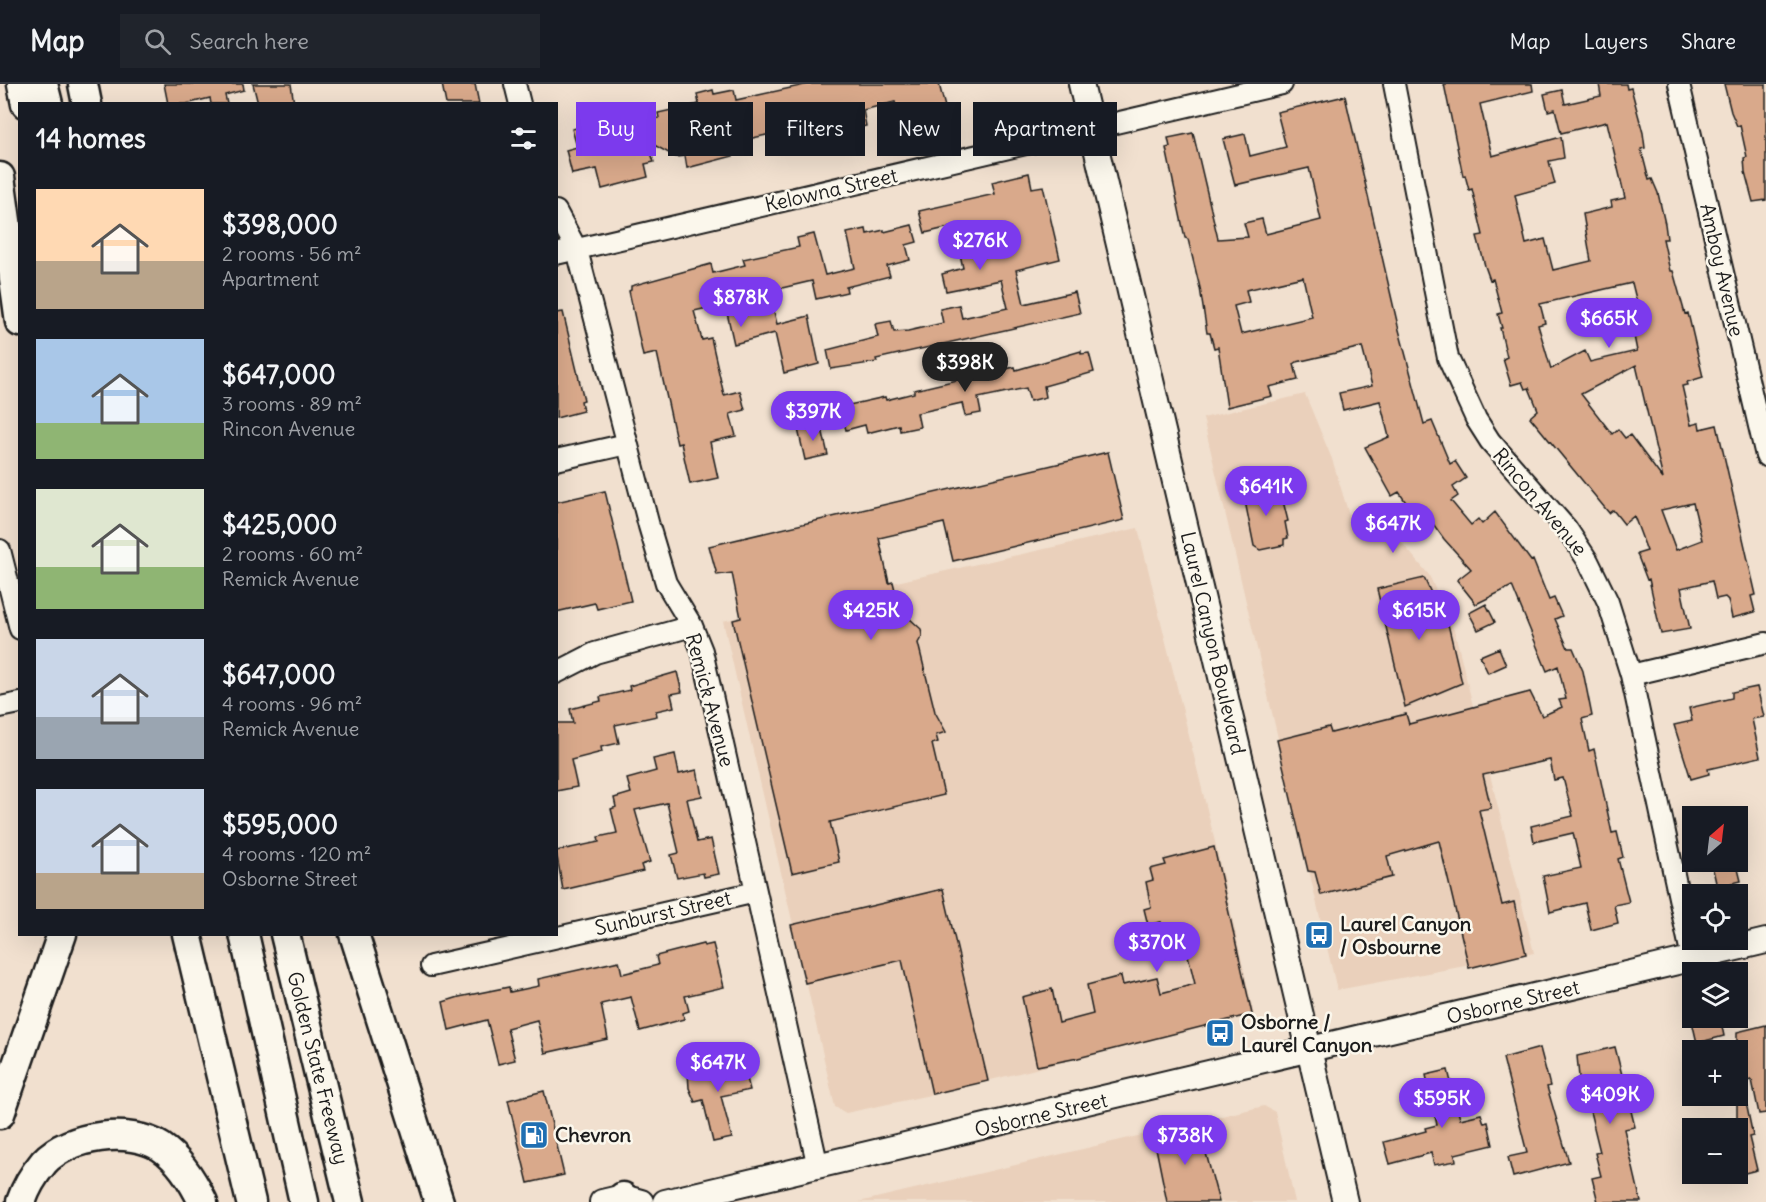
<!DOCTYPE html>
<html lang="en">
<head>
<meta charset="utf-8">
<style>
	:root { --surface:#171b24; --page:#20242c; --text:#f1f3f6; --muted:#9ea1a6; --line:#363941; --accent:#7c3aed }
	body { margin:0; font-family:Delius,sans-serif; background:var(--page); color:var(--text); height:100vh; display:flex; flex-direction:column; font-size:22px; white-space:nowrap }
	* { box-sizing:border-box; margin:0 }
	p { font-size:20px; color:var(--muted) }
	.icon { flex:none; width:33px; height:33px; fill:none; stroke:currentColor; stroke-width:2; stroke-linecap:round; stroke-linejoin:round }
	.map { position:relative; flex:1; overflow:hidden }
	.side { position:absolute; left:18px; top:18px; width:540px; height:834px; display:flex; flex-direction:column; background:var(--surface); border-radius:0px; box-shadow:0 6px 24px #0002 }
	.side>* { flex:none }
	.guide { position:absolute; left:576px; top:18px; width:570px; height:54px; display:flex; gap:12px }
	.needle { width:39px; rotate:28deg }
	.controls { position:absolute; left:1682px; top:722px; display:grid; gap:12px }
	.controls a { display:grid; place-items:center; width:66px; height:66px; border-radius:0px; background:var(--surface); box-shadow:0 6px 24px #0002; font-size:30px }
	.price { position:absolute; translate:-50% -51px; padding:0 14px; border-radius:21px; background:var(--accent); color:#fff; font-size:20px; line-height:39px; filter:drop-shadow(0 2px 3px #0008) }
	.price::after { content:''; position:absolute; left:50%; top:36px; width:18px; height:14px; margin-left:-9px; background:inherit; clip-path:polygon(0 0,100% 0,50% 100%) }
	.price.selected { background:#222; color:#fff }
	ul { padding:0; list-style:none }
	li { display:flex; align-items:center; gap:18px; height:150px; padding:0 18px }
	li span { display:grid; place-items:center; flex:none; width:168px; height:120px; border-radius:0px; color:#555 }
	li>.icon { margin-inline-start:auto }
	span .icon { width:72px; height:72px; fill:#fffc; stroke-width:1 }
	li b { font-size:26px }
	h2 { display:flex; justify-content:space-between; align-items:center; height:72px; padding:0 18px; font-size:26px }
	.pill { padding:0 21px; border-radius:0px; background:var(--surface); box-shadow:0 6px 24px #0002; font-size:21px; line-height:54px }
	.pill.selected { background:var(--accent); color:#fff }
	header { display:flex; align-items:center; gap:36px; box-sizing:border-box; height:84px; padding:0 30px; background:var(--surface); border-bottom:2px solid var(--line) }
	header strong { font-size:28px }
	nav { display:flex; gap:33px; margin-inline-start:auto; font-size:21px }
	.search { width:420px; height:54px; background:var(--page); display:flex; align-items:center; gap:15px; box-sizing:border-box; padding:0 21px; border-radius:0px; color:var(--muted); font-size:22px }
	.map>svg:first-child { display:block }
</style>
</head>
<body>
<header>
<strong>Map</strong>
<div class="search"><svg class="icon" aria-label="search" viewBox="0 0 24 24"><circle cx="10" cy="10" r="6"/><path d="M15 15l6 6"/></svg>Search here</div>
<nav><a>Map</a><a>Layers</a><a>Share</a></nav>
</header>
<div class="map">
<svg width="1766" height="1118" viewBox="0 0 1766 1118">
	<rect width="100%" height="100%" fill="#f1e0cf"/>
	<filter id="ink" filterUnits="userSpaceOnUse"><feTurbulence type="fractalNoise" baseFrequency=".0167" numOctaves="2"/><feDisplacementMap in="SourceGraphic" scale="12" xChannelSelector="R" yChannelSelector="G"/><feConvolveMatrix kernelMatrix="1 2 1 2 8 2 1 2 1" color-interpolation-filters="sRGB"/></filter>
	<g filter="url(#ink)">
		<path fill="#ead0bb" d="M 1305,310 L 1332,375 L 1354,447 L 1387,441 L 1429,491 L 1455,549 L 1534,869 L 1337,906 L 1203,334 Z
			M 1138,444 L 1216,762 L 1254,931 L 930,1011 L 846,1029 L 835,1023 L 723,537 Z
			M 1264,1022 L 1275,1028 L 1295,1118 L 859,1118 Z"/>
		<path fill="#d9a98b" stroke="#1c1c1c" stroke-width="1.5" fill-rule="evenodd" d="M 164,0 L 243,0 L 244,6 L 225,11 L 227,20 L 211,20 L 210,14 L 186,20 L 168,20 Z
			M 253,0 L 291,0 L 294,20 L 258,20 Z
			M 442,0 L 475,0 L 479,20 L 446,20 Z
			M 809,0 L 939,0 L 945,23 L 899,34 L 895,18 L 863,26 L 866,42 L 774,64 L 771,50 L 739,57 L 730,60 L 733,72 L 687,84 L 685,72 L 676,73 L 647,57 L 654,78 L 645,80 L 648,93 L 602,105 L 597,85 L 572,90 L 566,66 L 577,63 L 572,45 L 594,40 L 596,49 L 659,34 L 658,29 L 699,20 L 697,10 L 713,6 L 714,10 L 734,6 L 736,16 Z
			M 1444,0 L 1532,0 L 1533,7 L 1480,20 L 1492,72 L 1561,53 L 1564,74 L 1549,77 L 1555,100 L 1515,111 L 1526,160 L 1545,155 L 1553,186 L 1591,177 L 1583,130 L 1612,123 L 1611,117 L 1625,114 L 1607,38 L 1561,49 L 1555,25 L 1548,27 L 1544,10 L 1562,6 L 1565,20 L 1601,12 L 1599,0 L 1626,0 L 1627,5 L 1631,4 L 1643,49 L 1645,64 L 1641,65 L 1649,96 L 1652,95 L 1658,109 L 1665,140 L 1667,155 L 1663,155 L 1670,187 L 1673,187 L 1685,230 L 1688,229 L 1703,293 L 1687,298 L 1688,301 L 1682,302 L 1691,341 L 1699,339 L 1700,345 L 1717,341 L 1756,511 L 1751,512 L 1755,528 L 1732,534 L 1728,516 L 1725,513 L 1716,515 L 1712,497 L 1681,504 L 1690,545 L 1661,550 L 1649,495 L 1647,496 L 1637,470 L 1647,467 L 1634,432 L 1624,440 L 1613,426 L 1609,429 L 1530,333 L 1538,326 L 1529,304 L 1525,305 L 1522,298 L 1511,301 L 1503,275 L 1507,273 L 1500,244 L 1502,244 L 1498,230 L 1502,229 L 1493,195 L 1490,196 L 1485,182 L 1477,152 L 1483,151 L 1472,105 L 1469,106 L 1465,91 L 1463,92 ZM 1632,199 L 1642,239 L 1632,242 L 1637,267 L 1590,278 L 1585,267 L 1551,285 L 1538,241 L 1545,239 L 1540,220 ZM 1636,281 L 1663,395 L 1630,351 L 1625,354 L 1618,345 L 1612,350 L 1581,310 ZM 1693,419 L 1702,456 L 1676,466 L 1661,426 Z
			M 1724,0 L 1766,0 L 1766,116 L 1753,118 L 1745,88 L 1744,74 L 1747,73 L 1740,41 L 1737,42 L 1731,28 Z
			M 1345,12 L 1398,242 L 1424,340 L 1432,337 L 1450,380 L 1455,377 L 1466,394 L 1453,403 L 1458,412 L 1451,417 L 1471,441 L 1478,435 L 1482,440 L 1495,428 L 1531,477 L 1533,476 L 1549,516 L 1554,514 L 1562,532 L 1555,535 L 1568,564 L 1573,564 L 1583,587 L 1592,632 L 1582,635 L 1589,667 L 1594,665 L 1612,749 L 1617,748 L 1623,773 L 1618,775 L 1629,818 L 1614,821 L 1618,839 L 1591,846 L 1585,819 L 1550,828 L 1543,792 L 1581,784 L 1573,749 L 1534,758 L 1531,742 L 1573,732 L 1563,694 L 1554,696 L 1550,676 L 1483,691 L 1491,724 L 1479,726 L 1502,821 L 1514,818 L 1526,870 L 1469,884 L 1439,757 L 1387,772 L 1392,793 L 1321,811 L 1315,788 L 1308,787 L 1277,656 L 1329,643 L 1331,649 L 1406,630 L 1409,640 L 1530,608 L 1542,632 L 1562,623 L 1559,616 L 1566,615 L 1558,582 L 1547,587 L 1512,502 L 1476,520 L 1457,496 L 1471,485 L 1444,455 L 1423,426 L 1415,432 L 1399,408 L 1392,412 L 1365,363 L 1389,353 L 1380,317 L 1343,326 L 1339,309 L 1372,302 L 1362,263 L 1297,278 L 1294,280 L 1298,296 L 1269,303 L 1272,312 L 1227,323 L 1218,263 L 1214,264 L 1210,249 L 1207,249 L 1200,204 L 1188,155 L 1185,154 L 1166,64 L 1170,63 L 1168,54 L 1193,49 L 1218,155 L 1248,153 L 1244,139 L 1262,135 L 1266,150 L 1321,136 L 1309,84 L 1235,101 L 1223,55 L 1245,50 L 1250,72 L 1286,63 L 1277,28 ZM 1303,193 L 1312,233 L 1241,250 L 1234,222 L 1249,218 L 1246,206 Z
			M 1029,89 L 1032,104 L 1043,102 L 1060,175 L 1016,186 L 1024,220 L 1075,208 L 1080,229 L 876,275 L 877,278 L 831,285 L 827,266 L 878,253 L 875,240 L 891,237 L 894,248 L 908,247 L 943,239 L 940,225 L 959,221 L 962,234 L 1008,224 L 1001,196 L 946,207 L 942,190 L 963,184 L 954,142 L 925,149 L 919,127 L 995,110 L 992,98 Z
			M 912,141 L 917,158 L 906,161 L 910,176 L 887,182 L 890,192 L 846,203 L 847,208 L 816,215 L 812,197 L 769,207 L 777,240 L 809,232 L 819,280 L 784,289 L 775,249 L 734,260 L 725,220 L 694,227 L 702,256 L 711,254 L 724,311 L 740,307 L 745,326 L 730,330 L 736,352 L 710,358 L 718,394 L 690,400 L 681,359 L 677,360 L 657,269 L 643,272 L 629,207 L 631,206 L 631,202 L 711,180 L 713,189 L 745,181 L 743,175 L 799,163 L 797,154 L 814,150 L 825,191 L 855,184 L 847,149 L 866,145 L 867,150 L 884,146 L 884,148 Z
			M 563,228 L 584,316 L 581,317 L 583,327 L 556,334 L 556,229 Z
			M 1081,267 L 1081,270 L 1089,269 L 1094,288 L 1044,302 L 1046,313 L 1030,317 L 1026,304 L 978,314 L 981,329 L 965,332 L 962,319 L 917,329 L 920,343 L 900,347 L 899,341 L 867,349 L 865,341 L 846,346 L 841,327 L 850,325 L 849,321 L 885,313 L 886,316 L 914,309 L 914,306 L 978,291 L 1015,283 L 1016,286 Z
			M 821,340 L 828,371 L 805,376 L 798,345 Z
			M 1108,368 L 1124,436 L 953,477 L 944,439 L 879,454 L 889,499 L 893,498 L 902,535 L 909,534 L 921,545 L 922,552 L 918,559 L 935,628 L 946,648 L 936,651 L 938,658 L 932,660 L 944,711 L 830,738 L 839,778 L 792,789 L 733,536 L 741,534 L 732,489 L 717,491 L 709,462 Z
			M 1271,399 L 1275,414 L 1282,413 L 1288,437 L 1285,438 L 1288,454 L 1284,455 L 1284,461 L 1260,466 L 1254,462 L 1243,407 Z
			M 605,407 L 631,517 L 597,525 L 595,519 L 556,528 L 556,418 Z
			M 1424,494 L 1446,541 L 1448,540 L 1462,599 L 1405,623 L 1377,505 Z
			M 1486,520 L 1495,538 L 1478,546 L 1469,529 Z
			M 1499,564 L 1506,581 L 1488,589 L 1480,572 Z
			M 677,588 L 682,608 L 671,610 L 674,623 L 656,627 L 657,632 L 615,641 L 619,659 L 601,663 L 602,668 L 571,676 L 577,703 L 556,707 L 556,639 L 573,639 L 570,625 L 601,617 L 600,613 L 630,606 L 629,602 Z
			M 1757,603 L 1764,633 L 1752,635 L 1760,673 L 1708,685 L 1709,690 L 1691,695 L 1674,641 L 1692,637 L 1689,624 L 1732,614 L 1732,608 Z
			M 675,670 L 679,690 L 697,686 L 702,712 L 687,715 L 697,758 L 711,755 L 719,790 L 704,793 L 703,789 L 677,794 L 671,771 L 679,769 L 667,719 L 635,726 L 650,778 L 641,781 L 643,787 L 563,806 L 556,767 L 599,758 L 598,753 L 617,749 L 611,725 L 616,723 L 614,714 L 631,709 L 627,695 L 656,687 L 653,675 Z
			M 1214,763 L 1252,930 L 1078,974 L 1037,982 L 1022,913 L 1052,905 L 1059,939 L 1093,930 L 1087,901 L 1121,892 L 1123,901 L 1157,893 L 1161,909 L 1195,900 L 1185,859 L 1167,864 L 1161,838 L 1148,841 L 1144,825 L 1151,823 L 1146,798 L 1153,796 L 1150,785 L 1166,781 L 1164,776 Z
			M 1711,777 L 1736,777 L 1741,797 L 1717,803 Z
			M 943,805 L 988,997 L 932,1010 L 902,876 L 805,899 L 791,841 Z
			M 703,860 L 704,862 L 713,860 L 724,903 L 685,912 L 689,927 L 683,929 L 684,935 L 640,947 L 631,913 L 601,920 L 608,955 L 545,969 L 537,936 L 507,944 L 515,976 L 498,980 L 487,936 L 449,946 L 443,918 L 459,913 L 509,903 L 510,908 L 539,902 L 538,895 L 619,877 L 622,890 L 658,881 L 656,872 Z
			M 1691,933 L 1720,933 L 1724,952 L 1697,959 Z
			M 1766,941 L 1766,1029 L 1759,1030 L 1752,996 L 1737,999 L 1737,948 Z
			M 1615,963 L 1635,1043 L 1624,1045 L 1641,1118 L 1598,1118 L 1592,1094 L 1601,1092 L 1595,1069 L 1600,1068 L 1584,1003 L 1580,1003 L 1577,972 Z
			M 1540,964 L 1550,1002 L 1547,1003 L 1569,1078 L 1513,1093 L 1508,1073 L 1527,1069 L 1503,974 Z
			M 742,975 L 750,1006 L 721,1012 L 732,1054 L 713,1058 L 703,1016 L 695,1018 L 689,1004 L 688,988 Z
			M 1448,986 L 1460,1035 L 1481,1030 L 1484,1039 L 1488,1038 L 1493,1061 L 1455,1070 L 1456,1077 L 1434,1081 L 1431,1069 L 1390,1080 L 1384,1058 L 1426,1047 L 1425,1044 L 1437,1041 L 1426,991 Z
			M 544,1007 L 564,1091 L 528,1099 L 508,1016 Z
			M 1744,1009 L 1753,1052 L 1749,1053 L 1757,1086 L 1737,1091 L 1737,1010 Z
			M 1198,1039 L 1219,1118 L 1167,1118 L 1153,1049 Z"/>
		<g fill="none" stroke-linecap="round" stroke-linejoin="round">
			<g stroke="#1c1c1c" stroke-width="24">
				<path id="minor" d="M 515,0 L 520,20
					M 1394,0 L 1448,274 L 1476,335 L 1490,357 L 1567,445 L 1588,477 L 1608,518 L 1631,591 L 1692,874
					M 1679,0 L 1766,372
					M 556,127 L 577,166 L 649,442 L 666,499 L 692,542 L 702,567 L 818,1083
					M 556,170 L 1282,0
					M 556,376 L 627,360
					M 0,466 L 20,545
					M 556,589 L 595,569 L 692,542
					M 1631,591 L 1766,559
					M 0,623 L 20,619
					M 431,882 L 756,808"/>
			</g>
			<g stroke="#1c1c1c" stroke-width="28">
				<path id="major" d="M 1081,0 L 1345,1118
					M 602,1118 L 623,1113 L 641,1118
					M 665,1118 L 1766,857"/>
			</g>
			<g stroke="#1c1c1c" stroke-width="33">
				<path id="highway" d="M 22,0 L 26,20
					M 43,0 L 48,20
					M 83,0 L 87,20
					M 0,93 L 20,238
					M 187,850 L 251,1118
					M 244,850 L 304,1118
					M 285,850 L 350,1118
					M 354,850 L 439,1118
					M 0,1030 L 62,850
					M 623,1113 L 624,1118
					M 21,1118 C 26,1103 34,1090 44,1078 C 69,1051 130,1043 161,1063 C 180,1076 193,1097 203,1118"/>
			</g>
			<use href="#minor" stroke="#fbf7ec" stroke-width="20"/>
			<use href="#major" stroke="#fbf7ec" stroke-width="24"/>
			<use href="#highway" stroke="#fbf7ec" stroke-width="28"/>
		</g>
	</g>
	<defs>
		<g id="bus-square" transform="scale(1.5)"><rect x="-9" y="-9" width="18" height="18" rx="4" fill="#1f6fb2" stroke="#fbf7ec"/><path d="M-5-6H5V4H4V6H2V4H-2V6H-4V4H-5ZM-3.5-4V0h7V-4ZM-3.5 1.2v1.5H-2V1.2ZM2 1.2v1.5H3.5V1.2Z" fill="#fff"/></g>
		<g id="fuel-square" transform="scale(1.5)"><rect x="-9" y="-9" width="18" height="18" rx="4" fill="#1f6fb2" stroke="#fbf7ec"/><path d="M-5.5-6h7V0h2V4h1.3V-2.5L3-4.5l.8-.8L6-3V5H2.5V1h-1V6h-7ZM-4.2-4.7v3.2H.2V-4.7Z" fill="#fff"/></g>
	</defs>
	<g fill-rule="evenodd">
		<use href="#bus-square" x="1319" y="851"/>
		<use href="#bus-square" x="1220" y="949"/>
		<use href="#fuel-square" x="534" y="1051"/>
	</g>
	<g text-anchor="middle" stroke-width="5" stroke-linejoin="round" paint-order="stroke">
		<g font-size="20" fill="#1c1c1c" stroke="#fbf7ec">
			<text transform="translate(831 106) rotate(-13)" y="7">Kelowna Street</text>
			<text transform="translate(1722 186) rotate(77)" y="7">Amboy Avenue</text>
			<text transform="translate(1540 418) rotate(50)" y="7">Rincon Avenue</text>
			<text transform="translate(1213 559) rotate(77)" y="7">Laurel Canyon Boulevard</text>
			<text transform="translate(710 616) rotate(75)" y="7">Remick Avenue</text>
			<text transform="translate(663 829) rotate(-13)" y="7">Sunburst Street</text>
			<text transform="translate(1513 918) rotate(-13)" y="7">Osborne Street</text>
			<text transform="translate(318 984) rotate(76)" y="7">Golden State Freeway</text>
			<text transform="translate(1041 1031) rotate(-13)" y="7">Osborne Street</text>
		</g>
		<g font-size="20" font-weight="bold" fill="#1c1c1c" stroke="#fbf7ec" text-anchor="start">
			<text x="1340" y="847">Laurel Canyon<tspan x="1340" dy="23">/ Osbourne</tspan></text>
			<text x="1241" y="945">Osborne /<tspan x="1241" dy="23">Laurel Canyon</tspan></text>
			<text x="555" y="1058">Chevron</text>
		</g>
	</g>
</svg>
<div class="controls">
<a><svg class="needle" viewBox="-14 -14 28 28"><path d="M0-13l5 13h-10z" fill="#e53935"/><path d="M0 13l5-13h-10z" fill="#9ea1a6"/></svg></a>
<a><svg class="icon" aria-label="locate" viewBox="0 0 24 24"><circle cx="12" cy="12" r="6"/><path d="M12 2v4M12 18v4M2 12h4M18 12h4"/></svg></a>
<a><svg class="icon" aria-label="layers" viewBox="0 0 24 24"><path d="M12 4l9 5-9 5-9-5zM3 14l9 5 9-5"/></svg></a>
<a>+</a>
<a>−</a>
</div>
<b class="price" style="left:980px;top:187px">$276K</b>
<b class="price" style="left:741px;top:244px">$878K</b>
<b class="price" style="left:1609px;top:265px">$665K</b>
<b class="price selected" style="left:965px;top:309px">$398K</b>
<b class="price" style="left:813px;top:358px">$397K</b>
<b class="price" style="left:1266px;top:433px">$641K</b>
<b class="price" style="left:1393px;top:470px">$647K</b>
<b class="price" style="left:871px;top:557px">$425K</b>
<b class="price" style="left:1419px;top:557px">$615K</b>
<b class="price" style="left:1157px;top:889px">$370K</b>
<b class="price" style="left:718px;top:1009px">$647K</b>
<b class="price" style="left:1610px;top:1041px">$409K</b>
<b class="price" style="left:1442px;top:1045px">$595K</b>
<b class="price" style="left:1185px;top:1082px">$738K</b>
<div class="guide">
<a class="pill selected">Buy</a>
<a class="pill">Rent</a>
<a class="pill">Filters</a>
<a class="pill">New</a>
<a class="pill">Apartment</a>
</div>
<section class="side">
<h2>14 homes<svg class="icon" aria-label="filters" viewBox="0 0 24 24"><path d="M4 7h16M4 17h16"/><circle cx="9" cy="7" r="2"/><circle cx="15" cy="17" r="2"/></svg></h2>
<ul>
<li><span style="background:linear-gradient(#ffd9b3 60%,#b9a48a 0)"><svg class="icon" aria-label="home" viewBox="0 0 24 24"><path d="M3 11l9-7 9 7M6 9v11h12V9"/></svg></span><div><b>$398,000</b><p>2 rooms · 56 m²</p><p>Apartment</p></div></li>
<li><span style="background:linear-gradient(#a9c7e8 70%,#8fb573 0)"><svg class="icon" aria-label="home" viewBox="0 0 24 24"><path d="M3 11l9-7 9 7M6 9v11h12V9"/></svg></span><div><b>$647,000</b><p>3 rooms · 89 m²</p><p>Rincon Avenue</p></div></li>
<li><span style="background:linear-gradient(#dfe7d0 65%,#8fb573 0)"><svg class="icon" aria-label="home" viewBox="0 0 24 24"><path d="M3 11l9-7 9 7M6 9v11h12V9"/></svg></span><div><b>$425,000</b><p>2 rooms · 60 m²</p><p>Remick Avenue</p></div></li>
<li><span style="background:linear-gradient(#c9d6e8 65%,#9aa5b1 0)"><svg class="icon" aria-label="home" viewBox="0 0 24 24"><path d="M3 11l9-7 9 7M6 9v11h12V9"/></svg></span><div><b>$647,000</b><p>4 rooms · 96 m²</p><p>Remick Avenue</p></div></li>
<li><span style="background:linear-gradient(#c9d6e8 70%,#b9a48a 0)"><svg class="icon" aria-label="home" viewBox="0 0 24 24"><path d="M3 11l9-7 9 7M6 9v11h12V9"/></svg></span><div><b>$595,000</b><p>4 rooms · 120 m²</p><p>Osborne Street</p></div></li>
</ul>
</section>
</div>
</body>
</html>
